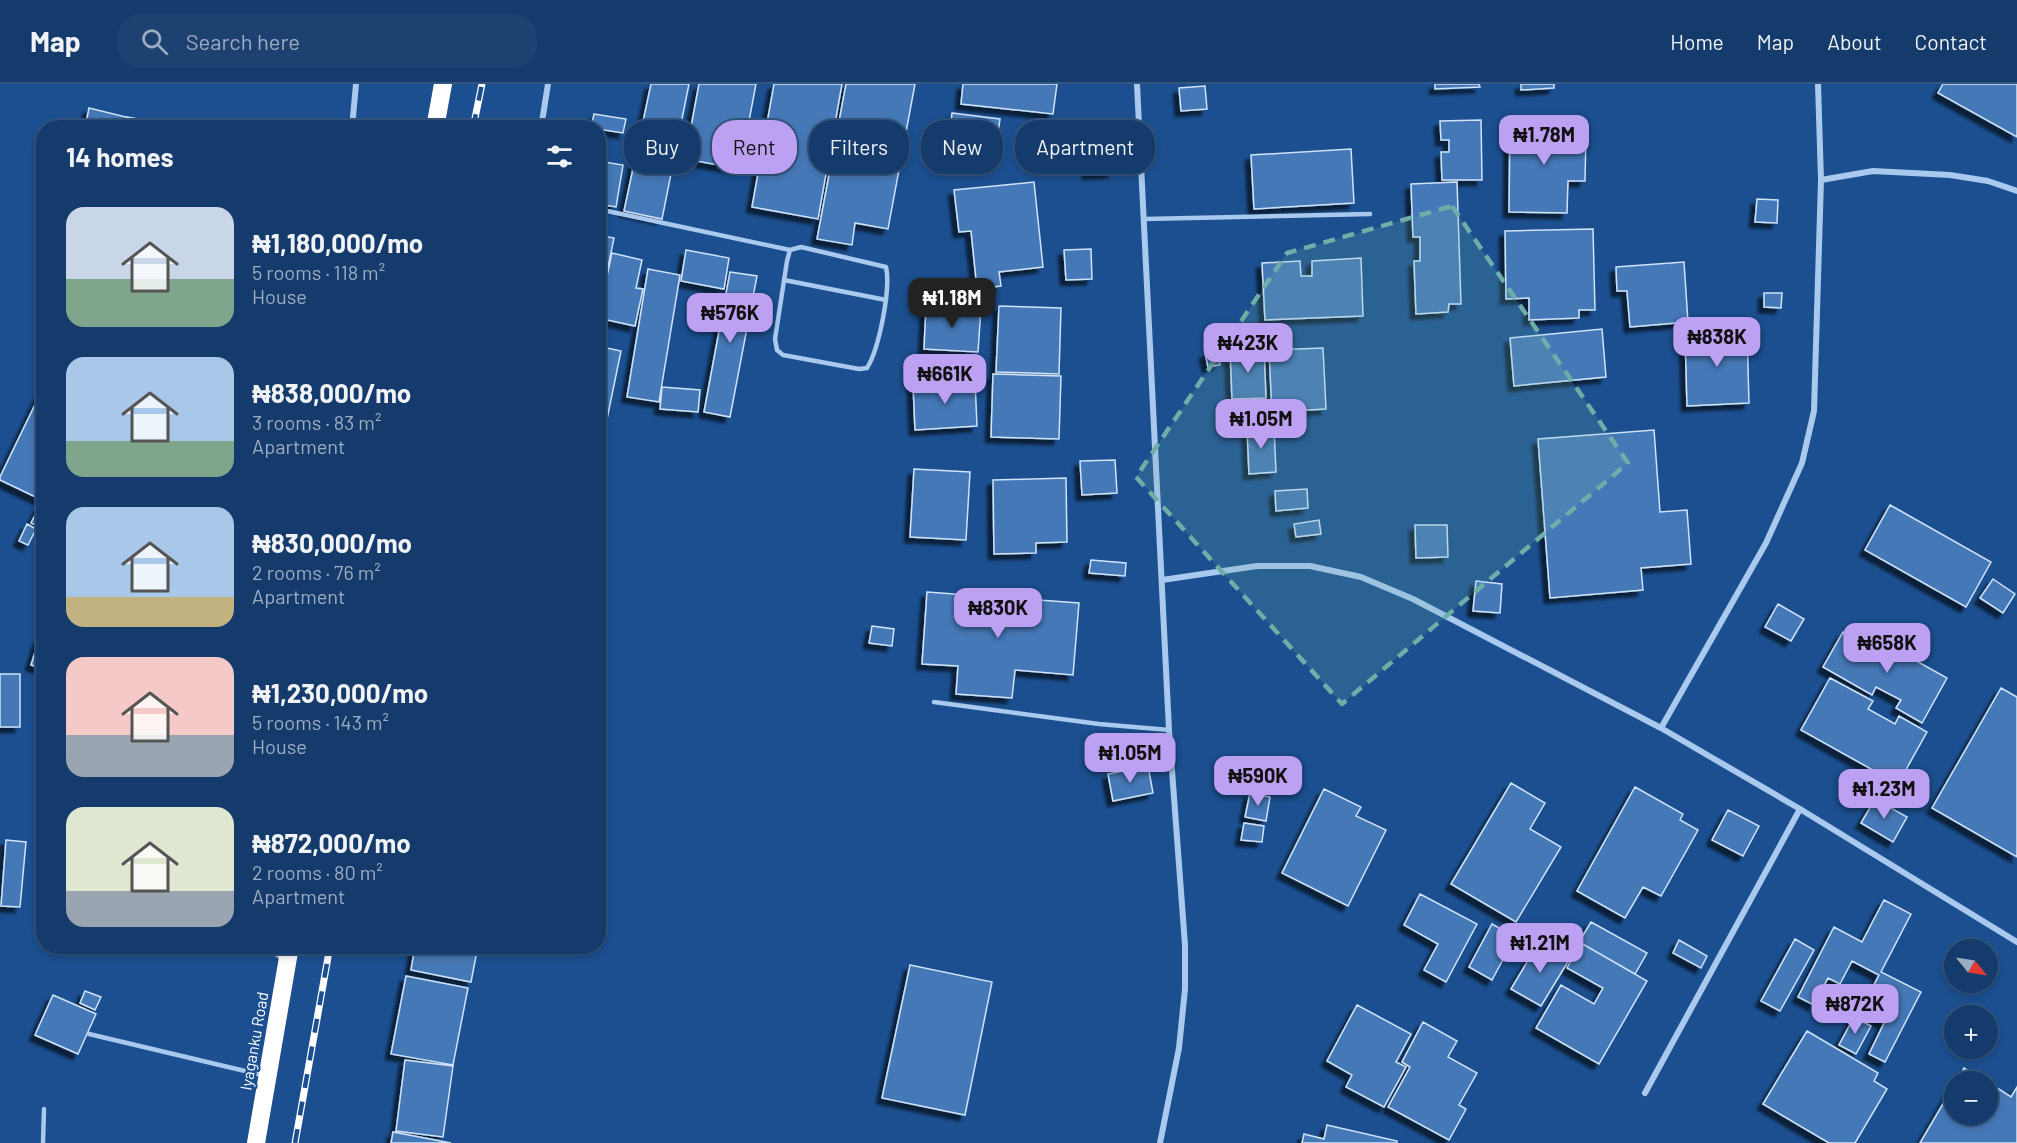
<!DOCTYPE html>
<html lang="en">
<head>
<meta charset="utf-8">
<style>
	:root { --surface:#143b6b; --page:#1d4271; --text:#f1f3f6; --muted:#9dadc1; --line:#33557e; --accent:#bca0f2 }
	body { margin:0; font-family:Barlow,sans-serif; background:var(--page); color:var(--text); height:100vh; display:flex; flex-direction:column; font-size:22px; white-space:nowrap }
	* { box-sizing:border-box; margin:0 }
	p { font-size:20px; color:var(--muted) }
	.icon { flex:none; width:33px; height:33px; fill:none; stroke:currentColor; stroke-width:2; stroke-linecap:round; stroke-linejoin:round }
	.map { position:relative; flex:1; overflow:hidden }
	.drawer { position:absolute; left:36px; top:36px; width:570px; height:834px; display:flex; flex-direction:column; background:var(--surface); border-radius:24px; box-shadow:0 3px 9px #0003,0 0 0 2px var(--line) }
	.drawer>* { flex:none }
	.banner { position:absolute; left:624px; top:36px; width:570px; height:54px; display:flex; gap:12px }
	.needle { width:39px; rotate:120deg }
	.fabs { position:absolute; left:1944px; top:855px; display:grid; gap:12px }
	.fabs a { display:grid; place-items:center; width:54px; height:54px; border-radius:50%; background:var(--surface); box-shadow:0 3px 9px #0003,0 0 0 2px var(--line); font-size:30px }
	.price { position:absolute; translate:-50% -51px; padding:0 14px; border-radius:12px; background:var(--accent); color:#111; font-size:20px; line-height:39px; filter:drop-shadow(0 2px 3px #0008) }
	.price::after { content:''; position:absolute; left:50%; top:36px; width:18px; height:14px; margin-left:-9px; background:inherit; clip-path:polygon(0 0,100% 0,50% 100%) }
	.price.current { background:#222; color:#fff }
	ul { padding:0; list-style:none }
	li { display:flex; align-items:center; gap:18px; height:150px; padding:0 30px }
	li span { display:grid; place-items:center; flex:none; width:168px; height:120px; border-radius:18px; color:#555 }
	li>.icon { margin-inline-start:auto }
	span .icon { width:72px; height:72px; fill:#fffc; stroke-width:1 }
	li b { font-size:26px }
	h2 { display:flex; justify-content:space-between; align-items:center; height:72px; padding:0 30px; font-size:26px }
	.tag { padding:0 21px; border-radius:24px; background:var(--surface); box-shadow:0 3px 9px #0003,0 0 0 2px var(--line); font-size:21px; line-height:54px }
	.tag.current { background:var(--accent); color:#111 }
	header { display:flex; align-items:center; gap:36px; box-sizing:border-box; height:84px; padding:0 30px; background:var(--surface); border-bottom:2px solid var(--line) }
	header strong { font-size:28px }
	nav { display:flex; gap:33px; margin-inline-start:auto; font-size:21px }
	.search { width:420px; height:54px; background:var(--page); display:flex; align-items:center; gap:15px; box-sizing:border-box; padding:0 21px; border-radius:24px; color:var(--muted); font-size:22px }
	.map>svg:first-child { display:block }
</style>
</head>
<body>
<header>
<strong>Map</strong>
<div class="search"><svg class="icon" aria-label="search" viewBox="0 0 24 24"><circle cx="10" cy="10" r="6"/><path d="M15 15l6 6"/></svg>Search here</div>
<nav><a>Home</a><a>Map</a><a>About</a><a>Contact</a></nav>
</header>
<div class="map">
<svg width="2017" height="1059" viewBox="0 0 2017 1059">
	<defs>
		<filter id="shadow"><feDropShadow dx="-5.5" dy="5.5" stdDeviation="1.5" flood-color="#0009"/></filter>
	</defs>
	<rect width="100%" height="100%" fill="#1b4f8f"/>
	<path fill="#4478b7" stroke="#cfe3fa" stroke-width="1.5" filter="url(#shadow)" d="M 651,0 L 689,0 L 662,135 L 624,127 Z
		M 699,0 L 756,0 L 740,85 L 685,75 Z
		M 774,0 L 842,0 L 818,135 L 752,123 Z
		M 846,0 L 915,0 L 888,145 L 855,139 L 852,161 L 817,155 Z
		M 963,0 L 1057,0 L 1053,30 L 961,20 Z
		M 1435,0 L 1479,0 L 1480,3 L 1435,5 Z
		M 1521,0 L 1554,0 L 1554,4 L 1521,6 Z
		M 1943,0 L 2017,0 L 2017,53 L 1938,9 Z
		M 1205,2 L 1207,25 L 1181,27 L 1179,4 Z
		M 89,24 L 126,33 L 123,44 L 85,44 Z
		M 952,29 L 1000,35 L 995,71 L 948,65 Z
		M 594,30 L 626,35 L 623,49 L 591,44 Z
		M 127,33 L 178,42 L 177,44 L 125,44 Z
		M 1481,36 L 1482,96 L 1442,96 L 1441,68 L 1449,68 L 1449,56 L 1441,56 L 1440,37 Z
		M 1510,38 L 1568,39 L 1568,51 L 1586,51 L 1585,97 L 1568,97 L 1567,129 L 1509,128 Z
		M 1061,50 L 1085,52 L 1083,68 L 1059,65 Z
		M 1112,61 L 1114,88 L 1088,90 L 1086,63 Z
		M 1351,65 L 1354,119 L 1254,125 L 1251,71 Z
		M 598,77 L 623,81 L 616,123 L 598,120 Z
		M 1034,98 L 1043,183 L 999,188 L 1001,202 L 977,205 L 971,147 L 959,148 L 954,106 Z
		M 1457,98 L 1461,220 L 1449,220 L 1448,228 L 1416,230 L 1414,177 L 1420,177 L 1420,153 L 1413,153 L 1411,100 Z
		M 1757,115 L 1778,116 L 1777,139 L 1755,138 Z
		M 1593,145 L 1595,226 L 1579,226 L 1579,234 L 1529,236 L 1529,214 L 1506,215 L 1505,147 Z
		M 598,151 L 614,154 L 601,217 L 598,217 Z
		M 1091,165 L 1092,195 L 1066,196 L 1064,166 Z
		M 686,166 L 729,174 L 724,205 L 681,197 Z
		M 612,169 L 642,176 L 636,204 L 643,205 L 635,242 L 598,234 Z
		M 1361,174 L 1363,232 L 1265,236 L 1262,179 L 1300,177 L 1301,192 L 1312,192 L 1312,177 Z
		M 1684,178 L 1688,238 L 1630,243 L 1627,207 L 1617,207 L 1616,183 Z
		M 648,185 L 680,191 L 659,318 L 627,313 Z
		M 730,188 L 757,192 L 730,333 L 704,328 Z
		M 1764,209 L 1782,209 L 1781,224 L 1764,223 Z
		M 926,222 L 981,224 L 978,268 L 924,265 Z
		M 999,222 L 1061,224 L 1059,290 L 996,288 Z
		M 1602,245 L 1606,293 L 1514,302 L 1510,254 Z
		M 1747,247 L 1749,319 L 1687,322 L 1685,249 Z
		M 598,262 L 621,267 L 605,345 L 598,344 Z
		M 1323,264 L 1326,325 L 1272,328 L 1269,266 Z
		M 1264,265 L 1266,314 L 1232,315 L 1230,266 Z
		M 1218,267 L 1220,281 L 1208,283 L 1205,269 Z
		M 993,290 L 1061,292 L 1059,355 L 991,353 Z
		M 975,296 L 977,342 L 915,346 L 913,300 Z
		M 44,302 L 44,417 L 0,396 L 0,393 Z
		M 662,303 L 700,306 L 698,328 L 660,325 Z
		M 1274,343 L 1276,388 L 1249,390 L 1247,344 Z
		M 1654,346 L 1660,428 L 1687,426 L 1691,480 L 1641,484 L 1643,506 L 1550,514 L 1538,355 Z
		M 1115,376 L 1117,409 L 1082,411 L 1080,377 Z
		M 914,385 L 970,388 L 966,456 L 910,453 Z
		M 1066,394 L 1067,458 L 1036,459 L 1036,469 L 994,470 L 993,396 Z
		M 1307,405 L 1308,424 L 1276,427 L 1275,407 Z
		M 42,418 L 44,419 L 44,445 L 31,439 Z
		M 1890,421 L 1991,478 L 1966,523 L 1865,466 Z
		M 1319,436 L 1321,450 L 1296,453 L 1294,440 Z
		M 27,440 L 36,445 L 28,461 L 19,457 Z
		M 1415,441 L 1447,441 L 1448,473 L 1416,474 Z
		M 1091,476 L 1126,479 L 1125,492 L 1089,489 Z
		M 1993,495 L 2015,510 L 2003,529 L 1980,514 Z
		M 1476,497 L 1502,500 L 1500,529 L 1473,527 Z
		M 927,508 L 1079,519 L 1073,591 L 1015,586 L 1012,614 L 956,610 L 958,582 L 922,580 Z
		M 1778,520 L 1804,535 L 1791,557 L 1765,543 Z
		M 872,542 L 894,545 L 892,562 L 869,559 Z
		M 1843,548 L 1874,565 L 1879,556 L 1947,594 L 1922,639 L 1896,624 L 1901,616 L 1876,603 L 1872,611 L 1823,583 Z
		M 40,552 L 44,553 L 44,585 L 31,581 Z
		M 0,590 L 20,590 L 20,643 L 0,643 Z
		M 1830,594 L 1873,617 L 1868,625 L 1895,640 L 1899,632 L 1927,648 L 1898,700 L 1801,646 Z
		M 2001,604 L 2017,613 L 2017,773 L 1932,724 Z
		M 1148,682 L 1153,709 L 1113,717 L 1108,690 Z
		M 1511,699 L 1545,719 L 1530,745 L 1561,763 L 1516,838 L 1451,800 Z
		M 1635,703 L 1683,730 L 1680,736 L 1698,746 L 1661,812 L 1643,803 L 1625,834 L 1577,807 Z
		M 1324,705 L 1361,723 L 1356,732 L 1386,746 L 1348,822 L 1282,789 Z
		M 1250,709 L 1270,713 L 1266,737 L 1245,733 Z
		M 1875,715 L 1907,733 L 1893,758 L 1861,739 Z
		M 1728,726 L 1759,742 L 1743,772 L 1712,756 Z
		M 1244,739 L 1264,742 L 1262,758 L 1241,756 Z
		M 6,756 L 26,758 L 20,823 L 1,822 Z
		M 1420,810 L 1477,840 L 1446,898 L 1424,886 L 1438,860 L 1404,841 Z
		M 1884,816 L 1911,830 L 1881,888 L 1921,908 L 1885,978 L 1869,970 L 1884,939 L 1860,928 L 1879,891 L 1852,877 L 1840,900 L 1828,894 L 1814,921 L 1798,913 L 1834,843 L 1862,858 Z
		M 1591,838 L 1647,869 L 1635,890 L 1579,858 Z
		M 1492,840 L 1515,853 L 1492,896 L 1469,883 Z
		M 1795,855 L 1814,866 L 1780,927 L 1761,917 Z
		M 1679,856 L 1707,872 L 1701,884 L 1673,869 Z
		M 1539,858 L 1569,876 L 1541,922 L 1511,905 Z
		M 1581,859 L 1647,897 L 1599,980 L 1536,944 L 1561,901 L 1594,920 L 1603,904 L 1567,884 Z
		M 415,862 L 478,862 L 471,898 L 411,886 Z
		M 910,881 L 992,898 L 965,1031 L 882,1014 Z
		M 406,892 L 468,904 L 453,981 L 391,970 Z
		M 85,907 L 101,913 L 95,926 L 80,919 Z
		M 53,911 L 96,930 L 78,970 L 35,951 Z
		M 1357,921 L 1411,950 L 1396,978 L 1406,983 L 1384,1023 L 1346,1003 L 1352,991 L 1327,977 Z
		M 1854,933 L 1871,942 L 1856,970 L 1839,961 Z
		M 1423,938 L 1457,957 L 1448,973 L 1477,989 L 1459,1021 L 1466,1025 L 1449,1056 L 1388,1023 L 1410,983 L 1402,978 Z
		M 1807,947 L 1878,989 L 1874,997 L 1887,1005 L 1855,1059 L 1829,1059 L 1763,1020 Z
		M 405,976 L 453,982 L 443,1053 L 396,1047 Z
		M 1964,984 L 1986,998 L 1957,998 Z
		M 1988,998 L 2011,1013 L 2017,1003 L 2017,1059 L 1920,1059 L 1954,1001 L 1954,1030 L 1988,1030 Z
		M 1327,1041 L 1397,1057 L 1397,1059 L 1302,1059 L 1304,1050 L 1324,1055 Z
		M 393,1048 L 451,1059 L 391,1059 Z"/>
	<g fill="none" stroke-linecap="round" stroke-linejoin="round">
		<path stroke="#a9c9ee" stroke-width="4.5" d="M 598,125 L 790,166 L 801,163 L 886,183 C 891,205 879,265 867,284 L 859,285 L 783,271 L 777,266 L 775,255 L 787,177 L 790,166
			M 1144,135 L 1370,130
			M 784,196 L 886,216
			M 934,618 L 1099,640 L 1169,646
			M 263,862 L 284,875
			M 89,950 L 262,991
			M 43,1059 L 44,1025"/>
		<path stroke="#a9c9ee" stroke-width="6" d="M 1137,0 L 1169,646 L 1185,861 L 1185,905 L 1179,964 L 1160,1059
			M 352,44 L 356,0
			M 541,44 L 548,0
			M 1821,96 L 1873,87 L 1950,91 L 1988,97 L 2017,107
			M 1162,496 L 1257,482 L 1310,482 L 1361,493 L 1413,515 L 1661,644 L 1800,725 L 2017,858
			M 1661,644 L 1766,459 L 1802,379 L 1814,327 L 1821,96 L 1818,0
			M 1645,1009 L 1800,725"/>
		<path stroke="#fff" stroke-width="18" d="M 435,44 L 443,0
			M 256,1059 L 290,862"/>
		<g stroke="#fff" stroke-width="7">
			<path id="rail" d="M 473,44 L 482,0
				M 295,1059 L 330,862"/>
		</g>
		<use href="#rail" stroke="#1b4f8f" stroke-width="4.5" stroke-dasharray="14" stroke-linecap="butt"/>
	</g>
	<path fill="#6fada8" fill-opacity="0.2" stroke="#6fada8" stroke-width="4.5" stroke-dasharray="12 8" stroke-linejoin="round" d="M 1452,122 L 1628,379 L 1342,620 L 1136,393 L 1287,169 Z"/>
	<g text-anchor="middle" stroke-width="4.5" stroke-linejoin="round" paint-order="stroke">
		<g font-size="16" fill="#fff" stroke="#1b4f8f">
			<text transform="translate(254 957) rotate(-80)" y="6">Iyaganku Road</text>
		</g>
	</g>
</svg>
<div class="fabs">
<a><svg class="needle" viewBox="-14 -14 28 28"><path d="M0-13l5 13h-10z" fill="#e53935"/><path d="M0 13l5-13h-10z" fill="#9dadc1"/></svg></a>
<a>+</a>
<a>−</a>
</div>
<b class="price" style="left:1544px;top:82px">₦1.78M</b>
<b class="price current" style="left:952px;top:245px">₦1.18M</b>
<b class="price" style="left:730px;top:260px">₦576K</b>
<b class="price" style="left:1717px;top:284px">₦838K</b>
<b class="price" style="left:1248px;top:290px">₦423K</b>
<b class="price" style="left:945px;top:321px">₦661K</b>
<b class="price" style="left:1261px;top:366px">₦1.05M</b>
<b class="price" style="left:998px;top:555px">₦830K</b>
<b class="price" style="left:1887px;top:590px">₦658K</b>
<b class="price" style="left:1130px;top:700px">₦1.05M</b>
<b class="price" style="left:1258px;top:723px">₦590K</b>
<b class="price" style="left:1884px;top:736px">₦1.23M</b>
<b class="price" style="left:1540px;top:890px">₦1.21M</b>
<b class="price" style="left:1855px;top:951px">₦872K</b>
<div class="banner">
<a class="tag">Buy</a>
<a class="tag current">Rent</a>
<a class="tag">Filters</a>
<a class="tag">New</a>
<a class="tag">Apartment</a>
</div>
<section class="drawer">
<h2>14 homes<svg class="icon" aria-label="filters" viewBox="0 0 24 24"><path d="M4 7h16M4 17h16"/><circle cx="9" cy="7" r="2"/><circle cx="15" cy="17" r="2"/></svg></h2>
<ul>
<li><span style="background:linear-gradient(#c9d6e8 60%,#7fa58c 0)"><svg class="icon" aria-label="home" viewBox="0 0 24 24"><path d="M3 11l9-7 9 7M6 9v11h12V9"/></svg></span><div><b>₦1,180,000/mo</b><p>5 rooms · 118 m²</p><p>House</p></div></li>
<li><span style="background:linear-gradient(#a9c7e8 70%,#7fa58c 0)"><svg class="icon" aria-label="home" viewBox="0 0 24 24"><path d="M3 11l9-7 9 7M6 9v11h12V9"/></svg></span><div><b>₦838,000/mo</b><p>3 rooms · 83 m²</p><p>Apartment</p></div></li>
<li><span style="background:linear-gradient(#a9c7e8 75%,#c2b280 0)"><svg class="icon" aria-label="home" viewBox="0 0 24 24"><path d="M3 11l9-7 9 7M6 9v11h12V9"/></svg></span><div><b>₦830,000/mo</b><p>2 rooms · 76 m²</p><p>Apartment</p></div></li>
<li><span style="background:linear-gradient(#f6c9c9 65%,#9aa5b1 0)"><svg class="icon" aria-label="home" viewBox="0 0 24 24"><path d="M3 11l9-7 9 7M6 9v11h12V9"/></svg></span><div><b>₦1,230,000/mo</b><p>5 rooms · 143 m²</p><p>House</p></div></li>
<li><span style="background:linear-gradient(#dfe7d0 70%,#9aa5b1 0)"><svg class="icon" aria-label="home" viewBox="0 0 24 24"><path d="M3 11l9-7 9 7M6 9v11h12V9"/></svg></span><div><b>₦872,000/mo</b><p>2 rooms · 80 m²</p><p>Apartment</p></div></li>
</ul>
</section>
</div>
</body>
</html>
